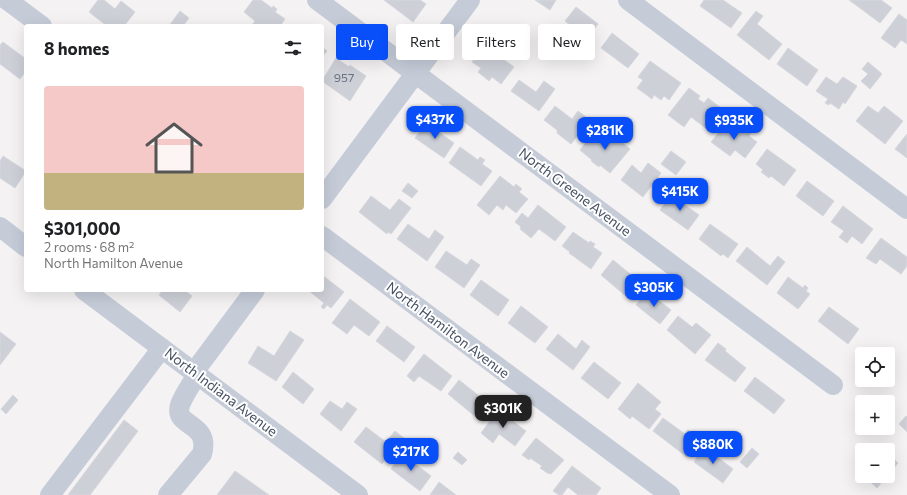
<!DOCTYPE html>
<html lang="en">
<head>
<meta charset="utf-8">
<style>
	:root { --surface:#fff; --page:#f6f6f6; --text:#202124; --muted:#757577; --line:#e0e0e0; --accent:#084ef9 }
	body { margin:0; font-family:Commissioner,sans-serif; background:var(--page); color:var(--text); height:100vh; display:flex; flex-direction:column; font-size:15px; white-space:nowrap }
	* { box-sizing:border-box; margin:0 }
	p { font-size:13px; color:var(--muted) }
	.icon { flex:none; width:22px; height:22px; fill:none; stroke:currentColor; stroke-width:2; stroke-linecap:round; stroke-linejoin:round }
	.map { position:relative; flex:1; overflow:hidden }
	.panel { position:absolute; left:24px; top:24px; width:300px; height:268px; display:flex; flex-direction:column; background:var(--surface); border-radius:4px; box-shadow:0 4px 16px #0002 }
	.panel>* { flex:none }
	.top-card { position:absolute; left:336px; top:24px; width:380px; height:36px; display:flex; gap:8px }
	.tools { position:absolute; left:855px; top:347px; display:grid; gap:8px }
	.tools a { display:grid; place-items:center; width:40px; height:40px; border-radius:4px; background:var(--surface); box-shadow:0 4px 16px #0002; font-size:20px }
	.price { position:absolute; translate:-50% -34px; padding:0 9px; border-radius:8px; background:var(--accent); color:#fff; font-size:13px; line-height:26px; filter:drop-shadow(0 1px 2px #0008) }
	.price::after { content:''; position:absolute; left:50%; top:24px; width:12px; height:9px; margin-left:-6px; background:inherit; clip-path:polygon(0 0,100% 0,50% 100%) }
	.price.selected { background:#222; color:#fff }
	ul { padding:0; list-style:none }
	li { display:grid; align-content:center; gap:8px; height:212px; padding:0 20px }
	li+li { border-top:1px solid var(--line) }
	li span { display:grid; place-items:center; height:124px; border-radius:4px; color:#555 }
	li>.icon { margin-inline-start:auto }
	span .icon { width:72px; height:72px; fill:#fffc; stroke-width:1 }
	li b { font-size:17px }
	h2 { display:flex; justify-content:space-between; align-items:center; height:48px; padding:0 20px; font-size:17px }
	.chip { padding:0 14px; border-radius:4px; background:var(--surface); box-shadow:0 4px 16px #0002; font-size:14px; line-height:36px }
	.chip.selected { background:var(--accent); color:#fff }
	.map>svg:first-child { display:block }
</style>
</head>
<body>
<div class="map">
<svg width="907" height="495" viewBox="0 0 907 495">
	<rect width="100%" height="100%" fill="#f4f2f2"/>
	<path fill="#ced0d8" stroke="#d6d7de" d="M 98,0 L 104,0 L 115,9 L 121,1 L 135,12 L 124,26 L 107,26 L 89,12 Z
		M 253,0 L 261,0 L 272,8 L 273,6 L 277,9 L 275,12 L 285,19 L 280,26 L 254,26 L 252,25 L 255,21 L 244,12 Z
		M 384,0 L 420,0 L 426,4 L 413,22 Z
		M 535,0 L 556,0 L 550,10 Z
		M 704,0 L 723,0 L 742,13 L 731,28 L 700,6 Z
		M 849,0 L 881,0 L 892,8 L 880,23 Z
		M 576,7 L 598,24 L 587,38 L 565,21 Z
		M 180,11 L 189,18 L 183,26 L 169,26 Z
		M 756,11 L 763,16 L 757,24 L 782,44 L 769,60 L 737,35 Z
		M 899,14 L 907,20 L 907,44 L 901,40 L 895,48 L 881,38 Z
		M 612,33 L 639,54 L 628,68 L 601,48 Z
		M 3,42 L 26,59 L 26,71 L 20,79 L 0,64 L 0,45 Z
		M 484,45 L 514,67 L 501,84 L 492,77 L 489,81 L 478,72 L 481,68 L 472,62 Z
		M 322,47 L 327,51 L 322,57 Z
		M 788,48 L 818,70 L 807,86 L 777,64 Z
		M 336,58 L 349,67 L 350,65 L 366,76 L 350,101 L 322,81 Z
		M 650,61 L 681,83 L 669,100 L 664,96 L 661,100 L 654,95 L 652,99 L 637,88 L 643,80 L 638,77 Z
		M 868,62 L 882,74 L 870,89 L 861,81 L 868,74 L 862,69 Z
		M 826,77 L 837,84 L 843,77 L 857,86 L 845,104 L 843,102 L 839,109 L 830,103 L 829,105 L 825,103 L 828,99 L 816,91 Z
		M 519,80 L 536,92 L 544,81 L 555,89 L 539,111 L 511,91 Z
		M 689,88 L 700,96 L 698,99 L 704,103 L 708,98 L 722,109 L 707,129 L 691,117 L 684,127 L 668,115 Z
		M 555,106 L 572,119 L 578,111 L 590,120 L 571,144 L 557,133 L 557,130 L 544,120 Z
		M 868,106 L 878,113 L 884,106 L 903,121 L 885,144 L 856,121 Z
		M 728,121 L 744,133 L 746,130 L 751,133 L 749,136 L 757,142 L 745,158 L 735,150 L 730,156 L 711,142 Z
		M 426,123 L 454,143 L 444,158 L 415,138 Z
		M 606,130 L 630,149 L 610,173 L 600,165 L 599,167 L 591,161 L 592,160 L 580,150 L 592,135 L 598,140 Z
		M 907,134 L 907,158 L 895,149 Z
		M 460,147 L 478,160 L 480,157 L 485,160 L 482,164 L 492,171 L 481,186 L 449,163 Z
		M 767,149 L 796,170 L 784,186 L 771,176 L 769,178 L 761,172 L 763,170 L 756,164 Z
		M 671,151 L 686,162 L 676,175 L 661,164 Z
		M 3,156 L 26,171 L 15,188 L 0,178 L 0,161 Z
		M 648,163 L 661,173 L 643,197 L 621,180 L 632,165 L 641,173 Z
		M 500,176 L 514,187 L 516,184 L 522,189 L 519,192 L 528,199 L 516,213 L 506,205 L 503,210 L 497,205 L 489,215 L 477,205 Z
		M 807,181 L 834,201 L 823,216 L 796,196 Z
		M 408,183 L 418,191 L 412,198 L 402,191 Z
		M 671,195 L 699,215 L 688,230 L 660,210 Z
		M 371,196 L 390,210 L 399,199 L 411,208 L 391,234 L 388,232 L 387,234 L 359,212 Z
		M 538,205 L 566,227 L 555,241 L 539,229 L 531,238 L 520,229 L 521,227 L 515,222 L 522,213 L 528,218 Z
		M 843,206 L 873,229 L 862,244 L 852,236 L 847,243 L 839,237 L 844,231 L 831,222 Z
		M 408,224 L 429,239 L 435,230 L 444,237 L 427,261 L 397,239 Z
		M 710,224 L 738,244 L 728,258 L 723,254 L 721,256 L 699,239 Z
		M 573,232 L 589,243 L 590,241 L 595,244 L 593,247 L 602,253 L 591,269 L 569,253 L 570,252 L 562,246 Z
		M 881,238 L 907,257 L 907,266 L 901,274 L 880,259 L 876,264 L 866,258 Z
		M 747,247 L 770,266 L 778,256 L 785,262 L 767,285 L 736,261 Z
		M 446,251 L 467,265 L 471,259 L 480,265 L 464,288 L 435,267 Z
		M 613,260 L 640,282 L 627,297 L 601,275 Z
		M 322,275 L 344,292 L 331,308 L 327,305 L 324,309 L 321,307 L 324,303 L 308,290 L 322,290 Z
		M 788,277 L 803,288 L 805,285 L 808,288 L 806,291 L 810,294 L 798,309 L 777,293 Z
		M 481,280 L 509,300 L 498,316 L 470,295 Z
		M 163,290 L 184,290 L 192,296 L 180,312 L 159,295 Z
		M 647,291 L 671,310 L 660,324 L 636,305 Z
		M 350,299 L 380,322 L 369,336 L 354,325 L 347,334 L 332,323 Z
		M 521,306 L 548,327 L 535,343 L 508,323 Z
		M 829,307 L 859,329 L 848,344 L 818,321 Z
		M 678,316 L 692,327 L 696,323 L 711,335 L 695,354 L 667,330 Z
		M 387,326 L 415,347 L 404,362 L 376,341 Z
		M 290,331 L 304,340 L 276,381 L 248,363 L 258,346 L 274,356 Z
		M 0,332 L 16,344 L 0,365 Z
		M 558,334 L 576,349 L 582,340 L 590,347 L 573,370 L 546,349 Z
		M 718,343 L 726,349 L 725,351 L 746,368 L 735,382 L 705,360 Z
		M 424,354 L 452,376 L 441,391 L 419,376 L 414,382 L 407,376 Z
		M 594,362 L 621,383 L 608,399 L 581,378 Z
		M 293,372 L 314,389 L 303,404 L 282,387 Z
		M 755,377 L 785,400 L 774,414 L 744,391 Z
		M 459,380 L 488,403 L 477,418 L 448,394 Z
		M 638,383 L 661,402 L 655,409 L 661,414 L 649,429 L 632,416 L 630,419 L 618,409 Z
		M 13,395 L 18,400 L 6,414 L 1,409 Z
		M 330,401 L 342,409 L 347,402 L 357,409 L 341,431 L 320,414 Z
		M 498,410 L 526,431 L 515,446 L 499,434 L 493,443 L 481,433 Z
		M 906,416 L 907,417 L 907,432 L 899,424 Z
		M 663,418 L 685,434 L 688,430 L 701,439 L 687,457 L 653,431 Z
		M 124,420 L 138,431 L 90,495 L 68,495 Z
		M 366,427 L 386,442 L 395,431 L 405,439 L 396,450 L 394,448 L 382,464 L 354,442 Z
		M 536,438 L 564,460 L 551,474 L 549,473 L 549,474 L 540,468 L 542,466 L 530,458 L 529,460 L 522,455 Z
		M 868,446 L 872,450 L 876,446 L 880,450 L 865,450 Z
		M 704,447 L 733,469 L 723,483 L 694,462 Z
		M 752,448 L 759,454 L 747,468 L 740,462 Z
		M 458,452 L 467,460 L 462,465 L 453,458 Z
		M 402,454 L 431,476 L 420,491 L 391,469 Z
		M 888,454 L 898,463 L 888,475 Z
		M 572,466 L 601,488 L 596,495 L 578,495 L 568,487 L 562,495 L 559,495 L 553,491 Z
		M 235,471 L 269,495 L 217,495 Z
		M 864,476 L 887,476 L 877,488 Z
		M 439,482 L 456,495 L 430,495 Z"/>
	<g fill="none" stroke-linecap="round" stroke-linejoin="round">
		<path stroke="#c5ccd8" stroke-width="20" d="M 7,0 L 42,26
			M 317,0 L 833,385
			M 628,0 L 907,209
			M 322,199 L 470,0
			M 0,227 L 26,247
			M 322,236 L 670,495
			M 84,290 L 358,495
			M 194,372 L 255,290
			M 50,495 L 162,348
			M 168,495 L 202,454 C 211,421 173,428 180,405 C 184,394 192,384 197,374"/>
	</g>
	<g text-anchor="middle" stroke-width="4" stroke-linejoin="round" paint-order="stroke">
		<g font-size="12" fill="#697280">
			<text x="344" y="82">957</text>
		</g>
		<g font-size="14" fill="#475262" stroke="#fff">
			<text transform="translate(575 192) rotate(37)" y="5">North Greene Avenue</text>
			<text transform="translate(448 330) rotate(37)" y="5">North Hamilton Avenue</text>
			<text transform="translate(221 392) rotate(37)" y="5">North Indiana Avenue</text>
		</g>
	</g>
</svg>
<div class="tools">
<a><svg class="icon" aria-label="locate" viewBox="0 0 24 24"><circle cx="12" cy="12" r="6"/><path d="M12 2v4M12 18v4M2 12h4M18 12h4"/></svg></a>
<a>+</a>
<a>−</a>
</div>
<b class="price" style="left:435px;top:140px">$437K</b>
<b class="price" style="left:734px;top:141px">$935K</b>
<b class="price" style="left:605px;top:151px">$281K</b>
<b class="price" style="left:680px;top:212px">$415K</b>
<b class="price" style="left:654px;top:308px">$305K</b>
<b class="price selected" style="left:503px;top:429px">$301K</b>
<b class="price" style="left:713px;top:465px">$880K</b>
<b class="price" style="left:411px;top:472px">$217K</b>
<div class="top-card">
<a class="chip selected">Buy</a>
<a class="chip">Rent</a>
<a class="chip">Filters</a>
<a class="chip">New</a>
</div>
<section class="panel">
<h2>8 homes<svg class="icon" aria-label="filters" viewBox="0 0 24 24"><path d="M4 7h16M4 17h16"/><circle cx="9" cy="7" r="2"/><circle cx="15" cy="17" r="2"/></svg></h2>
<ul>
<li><span style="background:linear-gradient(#f6c9c9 70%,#c2b280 0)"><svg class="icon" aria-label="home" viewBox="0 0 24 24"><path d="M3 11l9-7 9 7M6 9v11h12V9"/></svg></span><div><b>$301,000</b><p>2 rooms · 68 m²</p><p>North Hamilton Avenue</p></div></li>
</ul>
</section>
</div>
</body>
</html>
